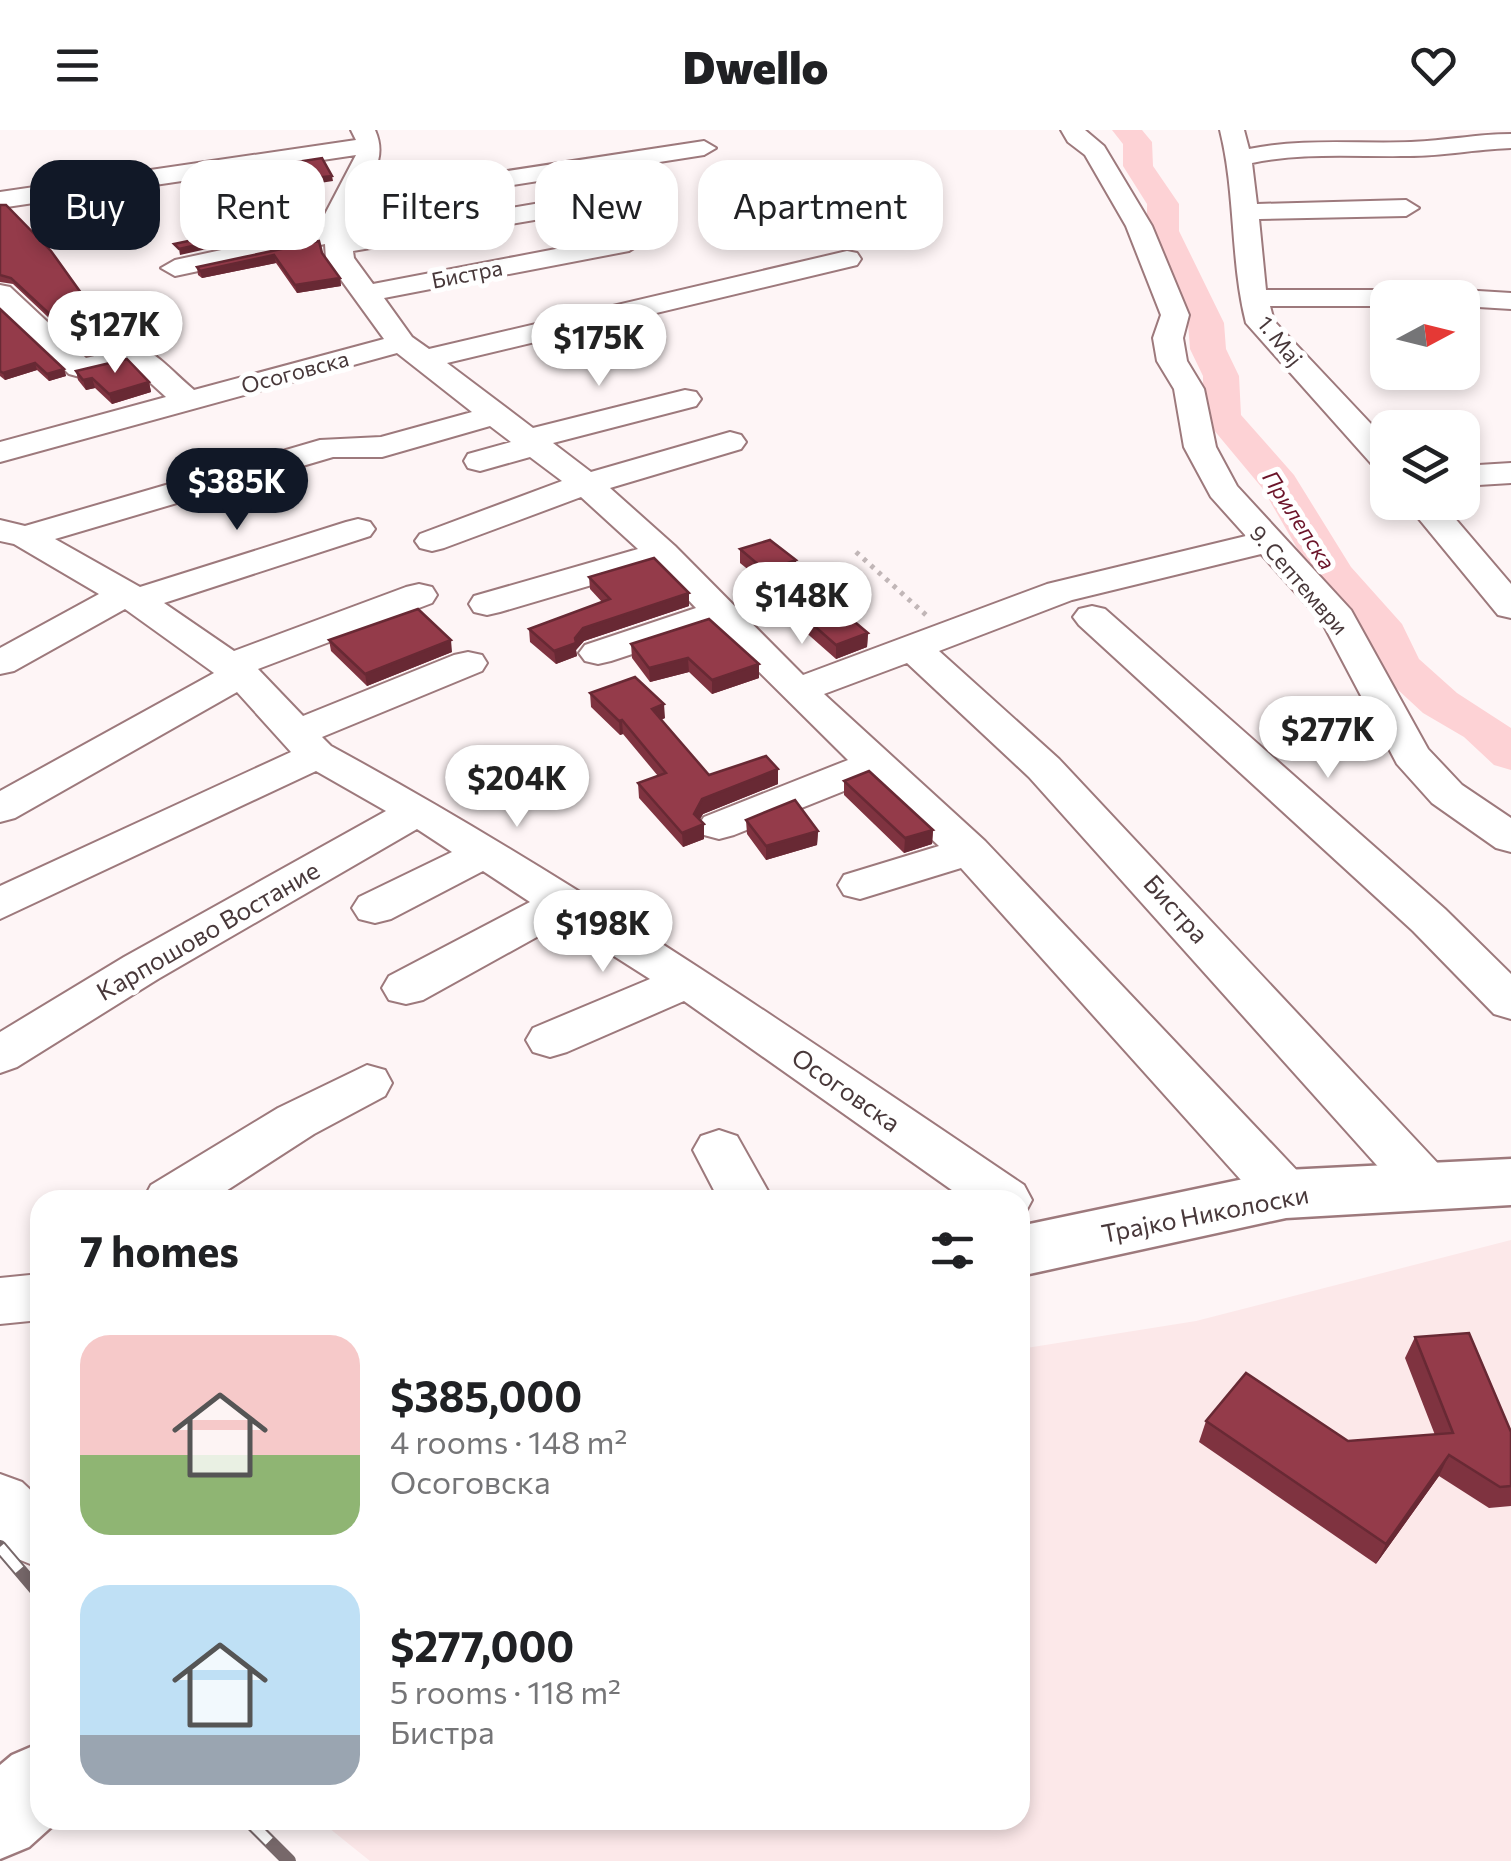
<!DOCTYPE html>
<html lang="en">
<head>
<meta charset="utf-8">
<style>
	:root { --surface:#fff; --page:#f6f6f6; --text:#202124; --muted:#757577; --accent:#111827 }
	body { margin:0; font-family:Commissioner,sans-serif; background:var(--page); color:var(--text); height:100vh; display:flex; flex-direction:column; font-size:38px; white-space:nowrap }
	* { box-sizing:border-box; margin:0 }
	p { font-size:32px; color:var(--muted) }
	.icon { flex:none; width:55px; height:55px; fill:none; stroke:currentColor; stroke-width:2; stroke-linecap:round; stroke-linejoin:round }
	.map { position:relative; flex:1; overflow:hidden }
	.drawer { position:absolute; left:30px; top:1060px; width:1000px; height:640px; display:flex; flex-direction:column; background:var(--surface); border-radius:30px; box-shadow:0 5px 15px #0003 }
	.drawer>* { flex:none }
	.top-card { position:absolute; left:30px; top:30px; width:1000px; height:90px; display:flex; gap:20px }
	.needle { width:65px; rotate:83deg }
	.buttons { position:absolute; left:1370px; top:150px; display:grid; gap:20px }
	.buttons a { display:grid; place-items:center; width:110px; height:110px; border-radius:20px; background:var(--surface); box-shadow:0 5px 15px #0003; font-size:50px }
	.price { position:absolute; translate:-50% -85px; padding:0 22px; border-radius:35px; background:#fff; color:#222; font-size:32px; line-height:65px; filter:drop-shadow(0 2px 5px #0008) }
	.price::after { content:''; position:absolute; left:50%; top:60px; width:30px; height:22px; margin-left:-15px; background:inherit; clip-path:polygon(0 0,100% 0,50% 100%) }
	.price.current { background:var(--accent); color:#fff }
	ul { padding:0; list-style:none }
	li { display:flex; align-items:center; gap:30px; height:250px; padding:0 50px }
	li span { display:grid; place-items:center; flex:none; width:280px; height:200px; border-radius:30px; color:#555 }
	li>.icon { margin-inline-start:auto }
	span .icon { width:120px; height:120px; fill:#fffc; stroke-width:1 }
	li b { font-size:42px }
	h2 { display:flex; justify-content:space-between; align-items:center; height:120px; padding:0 50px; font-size:42px }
	.chip { padding:0 35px; border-radius:30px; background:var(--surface); box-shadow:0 5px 15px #0003; font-size:35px; line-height:90px }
	.chip.current { background:var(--accent); color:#fff }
	header { display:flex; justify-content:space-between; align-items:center; height:130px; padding:0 50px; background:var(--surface); font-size:45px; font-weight:800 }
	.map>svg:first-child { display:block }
</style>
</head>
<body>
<header><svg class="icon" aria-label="menu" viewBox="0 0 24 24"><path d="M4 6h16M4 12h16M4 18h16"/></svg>Dwello<svg class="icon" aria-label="heart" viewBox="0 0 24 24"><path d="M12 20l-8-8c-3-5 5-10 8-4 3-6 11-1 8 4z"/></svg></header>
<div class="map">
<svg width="1511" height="1731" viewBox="0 0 1511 1731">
	<rect width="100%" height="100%" fill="#fef5f6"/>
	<path fill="#fce8e9" d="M 1511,1110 L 1511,1731 L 370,1731 L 319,1690 L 1020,1690 L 1020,1219 L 1196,1191 Z"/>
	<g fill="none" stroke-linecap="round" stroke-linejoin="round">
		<path fill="#fdd2d5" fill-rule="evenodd" d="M 1112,0 L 1142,0 L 1152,12 L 1153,36 L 1179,74 L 1179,101 L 1224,193 L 1226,219 L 1239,246 L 1241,285 L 1294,345 L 1351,437 L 1402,494 L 1419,529 L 1457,563 L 1511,598 L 1511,640 L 1494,635 L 1464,607 L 1423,583 L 1383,546 L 1358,498 L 1312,444 L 1263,359 L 1203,287 L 1203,246 L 1190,219 L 1188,193 L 1147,101 L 1147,74 L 1123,36 L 1123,14 Z"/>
		<g stroke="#9d797c" stroke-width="4">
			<path id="minor" d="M 351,0 L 375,0 C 386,25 375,40 363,63 L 704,11 L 716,18 L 704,25 L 353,80 L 349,88 L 351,105 L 552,71 L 565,79 L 552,87 L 353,121 L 354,128 L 373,154 L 629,105 L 642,113 L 629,121 L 384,168 L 412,207 L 429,219 L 847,121 L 857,123 L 861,129 L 857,135 L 447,233 L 533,298 L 685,260 L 696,262 L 701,269 L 696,276 L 553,313 L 591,342 L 730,302 L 741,305 L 746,312 L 741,319 L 610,358 L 675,416 L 803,545 L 1047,454 L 1246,406 L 1211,367 L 1184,317 L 1174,259 L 1157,231 L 1153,208 L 1161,185 L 1126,96 L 1085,25 L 1068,12 L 1061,0 L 1085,0 L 1104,16 L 1152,96 L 1189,185 L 1183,208 L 1187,231 L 1204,259 L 1216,317 L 1237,356 L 1351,480 L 1428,619 L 1462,655 L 1511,688 L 1511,722 L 1496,718 L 1432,673 L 1397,634 L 1322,492 L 1261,424 L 1072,470 L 939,521 L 1059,629 L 1446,1042 L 1453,1056 L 1446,1070 L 1427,1076 L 1408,1070 L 1029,647 L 907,533 L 824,564 L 985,711 L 1305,1049 L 1312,1064 L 1305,1079 L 1286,1085 L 1267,1079 L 961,738 L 860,769 L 844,765 L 838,755 L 844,745 L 939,716 L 869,651 L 734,705 L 719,709 L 704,705 L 698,696 L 704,687 L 848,630 L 714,497 L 611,531 L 598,534 L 585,531 L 579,523 L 585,515 L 696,478 L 656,436 L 500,482 L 487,485 L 474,482 L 469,474 L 474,466 L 638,419 L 581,367 L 444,418 L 432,421 L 420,418 L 415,411 L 420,404 L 562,351 L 530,327 L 480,341 L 468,338 L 464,331 L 468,324 L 511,312 L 490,296 L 382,327 L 333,327 L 55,409 L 140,457 L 346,392 L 358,389 L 370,392 L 375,399 L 370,406 L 164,473 L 234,521 L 406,457 L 419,454 L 432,457 L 437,465 L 432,473 L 258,539 L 303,586 L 454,525 L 468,522 L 482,525 L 487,533 L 482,541 L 322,607 L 331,616 C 572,747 797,902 1024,1055 L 1032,1070 L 1024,1085 L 1020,1086 L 1020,1070 L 966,1070 L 684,871 L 567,922 L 550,927 L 533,922 L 526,910 L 533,898 L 650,849 L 562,793 L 423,870 L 406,874 L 389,870 L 382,858 L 389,846 L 530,772 L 483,741 L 391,789 L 375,793 L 359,789 L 352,778 L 359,767 L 452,722 L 417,699 L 158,849 L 17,937 L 0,943 L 0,902 L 124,827 L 386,681 L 316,641 L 0,789 L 0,756 L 291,622 L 237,562 L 15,688 L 0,692 L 0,661 L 214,543 L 125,479 L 14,541 L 0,544 L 0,518 L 99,464 L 14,414 L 0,411 L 0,390 L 25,396 L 320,310 L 381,307 L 472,282 L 397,223 L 0,332 L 0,312 L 166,267 L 131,235 L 80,247 L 69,244 L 0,178 L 0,155 L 10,157 L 86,228 C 154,212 143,215 194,260 L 384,209 L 326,129 L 325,114 L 175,146 L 161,138 L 175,130 L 324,98 L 323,88 L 356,25 L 0,78 L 0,62 L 356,10 Z
				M 1220,0 L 1244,0 L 1249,19 C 1303,8 1356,14 1411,12 C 1444,11 1477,4 1511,4 L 1511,18 C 1477,19 1443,26 1409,26 C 1356,27 1304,22 1252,33 L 1257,74 L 1406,70 L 1419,78 L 1406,86 L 1259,89 L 1266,160 L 1388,160 L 1402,168 L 1388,168 L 1388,176 L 1270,176 L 1274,191 L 1388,312 L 1388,342 L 1376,339 L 1246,193 C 1230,130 1236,64 1220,0 Z
				M 1462,160 L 1511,163 L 1511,179 L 1462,176 L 1462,168 L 1448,168 Z
				M 1511,333 L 1511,353 L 1462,356 L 1462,336 Z
				M 1405,372 L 1441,372 L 1511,454 L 1511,488 L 1498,485 Z
				M 1092,476 L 1105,479 L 1445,779 L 1511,844 L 1511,889 L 1494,884 L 1413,801 L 1079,495 L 1073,487 L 1079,479 Z
				M 367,935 L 385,940 L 392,953 L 385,966 L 314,1004 L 212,1070 L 143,1070 L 151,1055 L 278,978 Z
				M 719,1000 L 737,1006 L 773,1070 L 719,1070 L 693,1020 L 701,1006 Z
				M 40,1144 L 40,1190 L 0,1194 L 0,1148 Z
				M 0,1344 L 22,1352 L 40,1369 L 40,1438 L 18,1429 L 0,1412 Z"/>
		</g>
		<g stroke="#9d797c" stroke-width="5">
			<path id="major" d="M 1511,1029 L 1511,1075 L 1286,1088 L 1020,1146 L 1020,1096 L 1286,1040 Z
				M 40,1613 L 40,1690 L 59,1690 L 29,1717 L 0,1729 L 0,1635 L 12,1625 Z"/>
		</g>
		<path stroke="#c1b6b7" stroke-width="5" stroke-dasharray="4 6" stroke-linecap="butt" d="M 856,422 L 926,485"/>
		<use href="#minor" fill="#fff" fill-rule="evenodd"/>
		<use href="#major" fill="#fff" fill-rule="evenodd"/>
		<g stroke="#77686a" stroke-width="14">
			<path id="rail" d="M 0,1417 L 40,1464
				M 248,1690 L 289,1731"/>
		</g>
		<use href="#rail" stroke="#fff" stroke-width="10" stroke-dasharray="30" stroke-linecap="butt"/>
	</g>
	<path fill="#7f3340" d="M 0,75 L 89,174 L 127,205 L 129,212 L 87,224 L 13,154 L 0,152 Z
		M 319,111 L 322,123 L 340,148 L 341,156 L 297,163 L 276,133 L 202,148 L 198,145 L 197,137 Z
		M 0,179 L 64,239 L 66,246 L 49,251 L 37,240 L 5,250 L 0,246 Z
		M 76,241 L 149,252 L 151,262 L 112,274 L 95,258 L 86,260 L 78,250 Z
		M 740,419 L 796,430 L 796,444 L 766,454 L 740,433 Z
		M 589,447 L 689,476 L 584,511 L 576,520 L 577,526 L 556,534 L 530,512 L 529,499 L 602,472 L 590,459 Z
		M 769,456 L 868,503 L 867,517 L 836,529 L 769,470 Z
		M 709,489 L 759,548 L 712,564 L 689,542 L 650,552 L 632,528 L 631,514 Z
		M 329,510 L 452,522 L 367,556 L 331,521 Z
		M 590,563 L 665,588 L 661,590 L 709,645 L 778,654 L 703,684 L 700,689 L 704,709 L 683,717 L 639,668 L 638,653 L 658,646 L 623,604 L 620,605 L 591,577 Z
		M 844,651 L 933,700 L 932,714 L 904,723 L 844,665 Z
		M 746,690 L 818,701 L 817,715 L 766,730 L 747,704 Z
		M 1415,1207 L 1511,1302 L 1511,1376 L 1489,1378 L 1439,1346 L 1376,1434 L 1199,1312 L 1206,1291 L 1348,1311 L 1435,1305 L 1405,1228 Z"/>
	<path fill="#682934" d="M 332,46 L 333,51 L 307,55 L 306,49 Z
		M 299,92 L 300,98 L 180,125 L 179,119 Z
		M 274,125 L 276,133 L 202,148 L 200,141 Z
		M 340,148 L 341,156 L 297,163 L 295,155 Z
		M 127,205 L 129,212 L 87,224 L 85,217 Z
		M 35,233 L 37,240 L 5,250 L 3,243 Z
		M 64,239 L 66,246 L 49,251 L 47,244 Z
		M 92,248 L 95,258 L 86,260 L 83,250 Z
		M 149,252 L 151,262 L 112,274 L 109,264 Z
		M 796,430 L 796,444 L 766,454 L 766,441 Z
		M 689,463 L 689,476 L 584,511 L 576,520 L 577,526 L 556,534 L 554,521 L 575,508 L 583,498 Z
		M 868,503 L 867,517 L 836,529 L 836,515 Z
		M 451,510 L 452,522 L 367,556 L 365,544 Z
		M 688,528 L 689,542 L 650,552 L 649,538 Z
		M 759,534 L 759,548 L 712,564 L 712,550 Z
		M 664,574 L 665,588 L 652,593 L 652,579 Z
		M 622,590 L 623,604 L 620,605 L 619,591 Z
		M 778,639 L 778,654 L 703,684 L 695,698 L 704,694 L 704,709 L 683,717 L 682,703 L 702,669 Z
		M 933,700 L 932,714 L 904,723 L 905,708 Z
		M 818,701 L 817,715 L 766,730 L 766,716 Z
		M 1449,1325 L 1439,1346 L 1376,1434 L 1386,1414 Z"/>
	<path fill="#943b4a" stroke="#682934" stroke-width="2.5" d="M 322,28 L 332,46 L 306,49 L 297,32 Z
		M 0,75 L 6,75 L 51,121 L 89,174 L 94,173 L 110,185 L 127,205 L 85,217 L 11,148 L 0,145 Z
		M 299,92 L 179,119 L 174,114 L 212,106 Z
		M 319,111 L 322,123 L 340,148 L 295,155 L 274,125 L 200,141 L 197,137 Z
		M 0,179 L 64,239 L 47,244 L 35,233 L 3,243 L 0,241 Z
		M 127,229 L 149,252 L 109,264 L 92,248 L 83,250 L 76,241 Z
		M 770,410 L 796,430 L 766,441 L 740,419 Z
		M 654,428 L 689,463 L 583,498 L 575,508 L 576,513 L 554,521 L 529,499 L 610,469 L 589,447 Z
		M 801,448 L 843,490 L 850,488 L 868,503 L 836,515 L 769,456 Z
		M 418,479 L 451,510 L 365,544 L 329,510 Z
		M 709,489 L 759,534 L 712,550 L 688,528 L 649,538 L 631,514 Z
		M 635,547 L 664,574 L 652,579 L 709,645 L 766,626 L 778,639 L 702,669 L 694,684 L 704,694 L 682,703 L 638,653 L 666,643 L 622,590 L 619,591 L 590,563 Z
		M 869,641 L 933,700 L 905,708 L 844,651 Z
		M 795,670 L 818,701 L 766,716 L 746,690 Z
		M 1469,1203 L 1511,1302 L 1511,1356 L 1500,1357 L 1449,1325 L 1386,1414 L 1206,1291 L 1246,1243 L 1348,1311 L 1453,1303 L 1415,1207 Z"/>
	<g text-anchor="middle" stroke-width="10" stroke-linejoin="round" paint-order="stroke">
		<g font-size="22" fill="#48383a" stroke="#fff">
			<text transform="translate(467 144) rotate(-11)" y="8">Бистра</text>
			<text transform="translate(1280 211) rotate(51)" y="8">1. Мај</text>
			<text transform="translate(295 242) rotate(-15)" y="8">Осоговска</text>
			<text transform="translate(1299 450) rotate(49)" y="8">9. Септември</text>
		</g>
		<g font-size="22" font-style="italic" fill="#6b1429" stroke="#fff">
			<text transform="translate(1299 390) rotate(57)" y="8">Прилепска</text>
		</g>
		<g font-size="25" fill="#48383a" stroke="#fff">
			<text transform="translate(1176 779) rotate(48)" y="9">Бистра</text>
			<text transform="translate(208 801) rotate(-30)" y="9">Карпошово Востание</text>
			<text transform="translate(846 960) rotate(35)" y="9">Осоговска</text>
			<text transform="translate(1205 1084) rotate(-11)" y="9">Трајко Николоски</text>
		</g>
	</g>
</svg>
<div class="buttons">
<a><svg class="needle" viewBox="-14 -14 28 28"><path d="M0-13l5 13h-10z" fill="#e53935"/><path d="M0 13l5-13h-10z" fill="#757577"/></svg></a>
<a><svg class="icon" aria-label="layers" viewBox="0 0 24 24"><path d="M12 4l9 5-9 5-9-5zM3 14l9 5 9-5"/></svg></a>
</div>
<b class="price" style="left:115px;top:246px">$127K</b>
<b class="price" style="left:599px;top:259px">$175K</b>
<b class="price current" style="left:237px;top:403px">$385K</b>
<b class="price" style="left:802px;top:517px">$148K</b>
<b class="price" style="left:1328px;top:651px">$277K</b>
<b class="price" style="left:517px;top:700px">$204K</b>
<b class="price" style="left:603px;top:845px">$198K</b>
<div class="top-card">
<a class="chip current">Buy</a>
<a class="chip">Rent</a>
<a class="chip">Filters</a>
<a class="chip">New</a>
<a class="chip">Apartment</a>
</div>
<section class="drawer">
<h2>7 homes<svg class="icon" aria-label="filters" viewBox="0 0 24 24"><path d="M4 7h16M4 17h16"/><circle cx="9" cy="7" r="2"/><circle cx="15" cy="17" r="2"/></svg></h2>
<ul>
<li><span style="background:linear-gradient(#f6c9c9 60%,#8fb573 0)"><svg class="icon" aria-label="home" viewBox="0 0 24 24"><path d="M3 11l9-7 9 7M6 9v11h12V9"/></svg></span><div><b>$385,000</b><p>4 rooms · 148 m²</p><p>Осоговска</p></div></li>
<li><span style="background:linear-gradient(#bfe0f5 75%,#9aa5b1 0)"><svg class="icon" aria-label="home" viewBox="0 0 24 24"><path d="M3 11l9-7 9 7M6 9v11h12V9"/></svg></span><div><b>$277,000</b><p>5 rooms · 118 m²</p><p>Бистра</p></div></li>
</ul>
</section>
</div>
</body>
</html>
